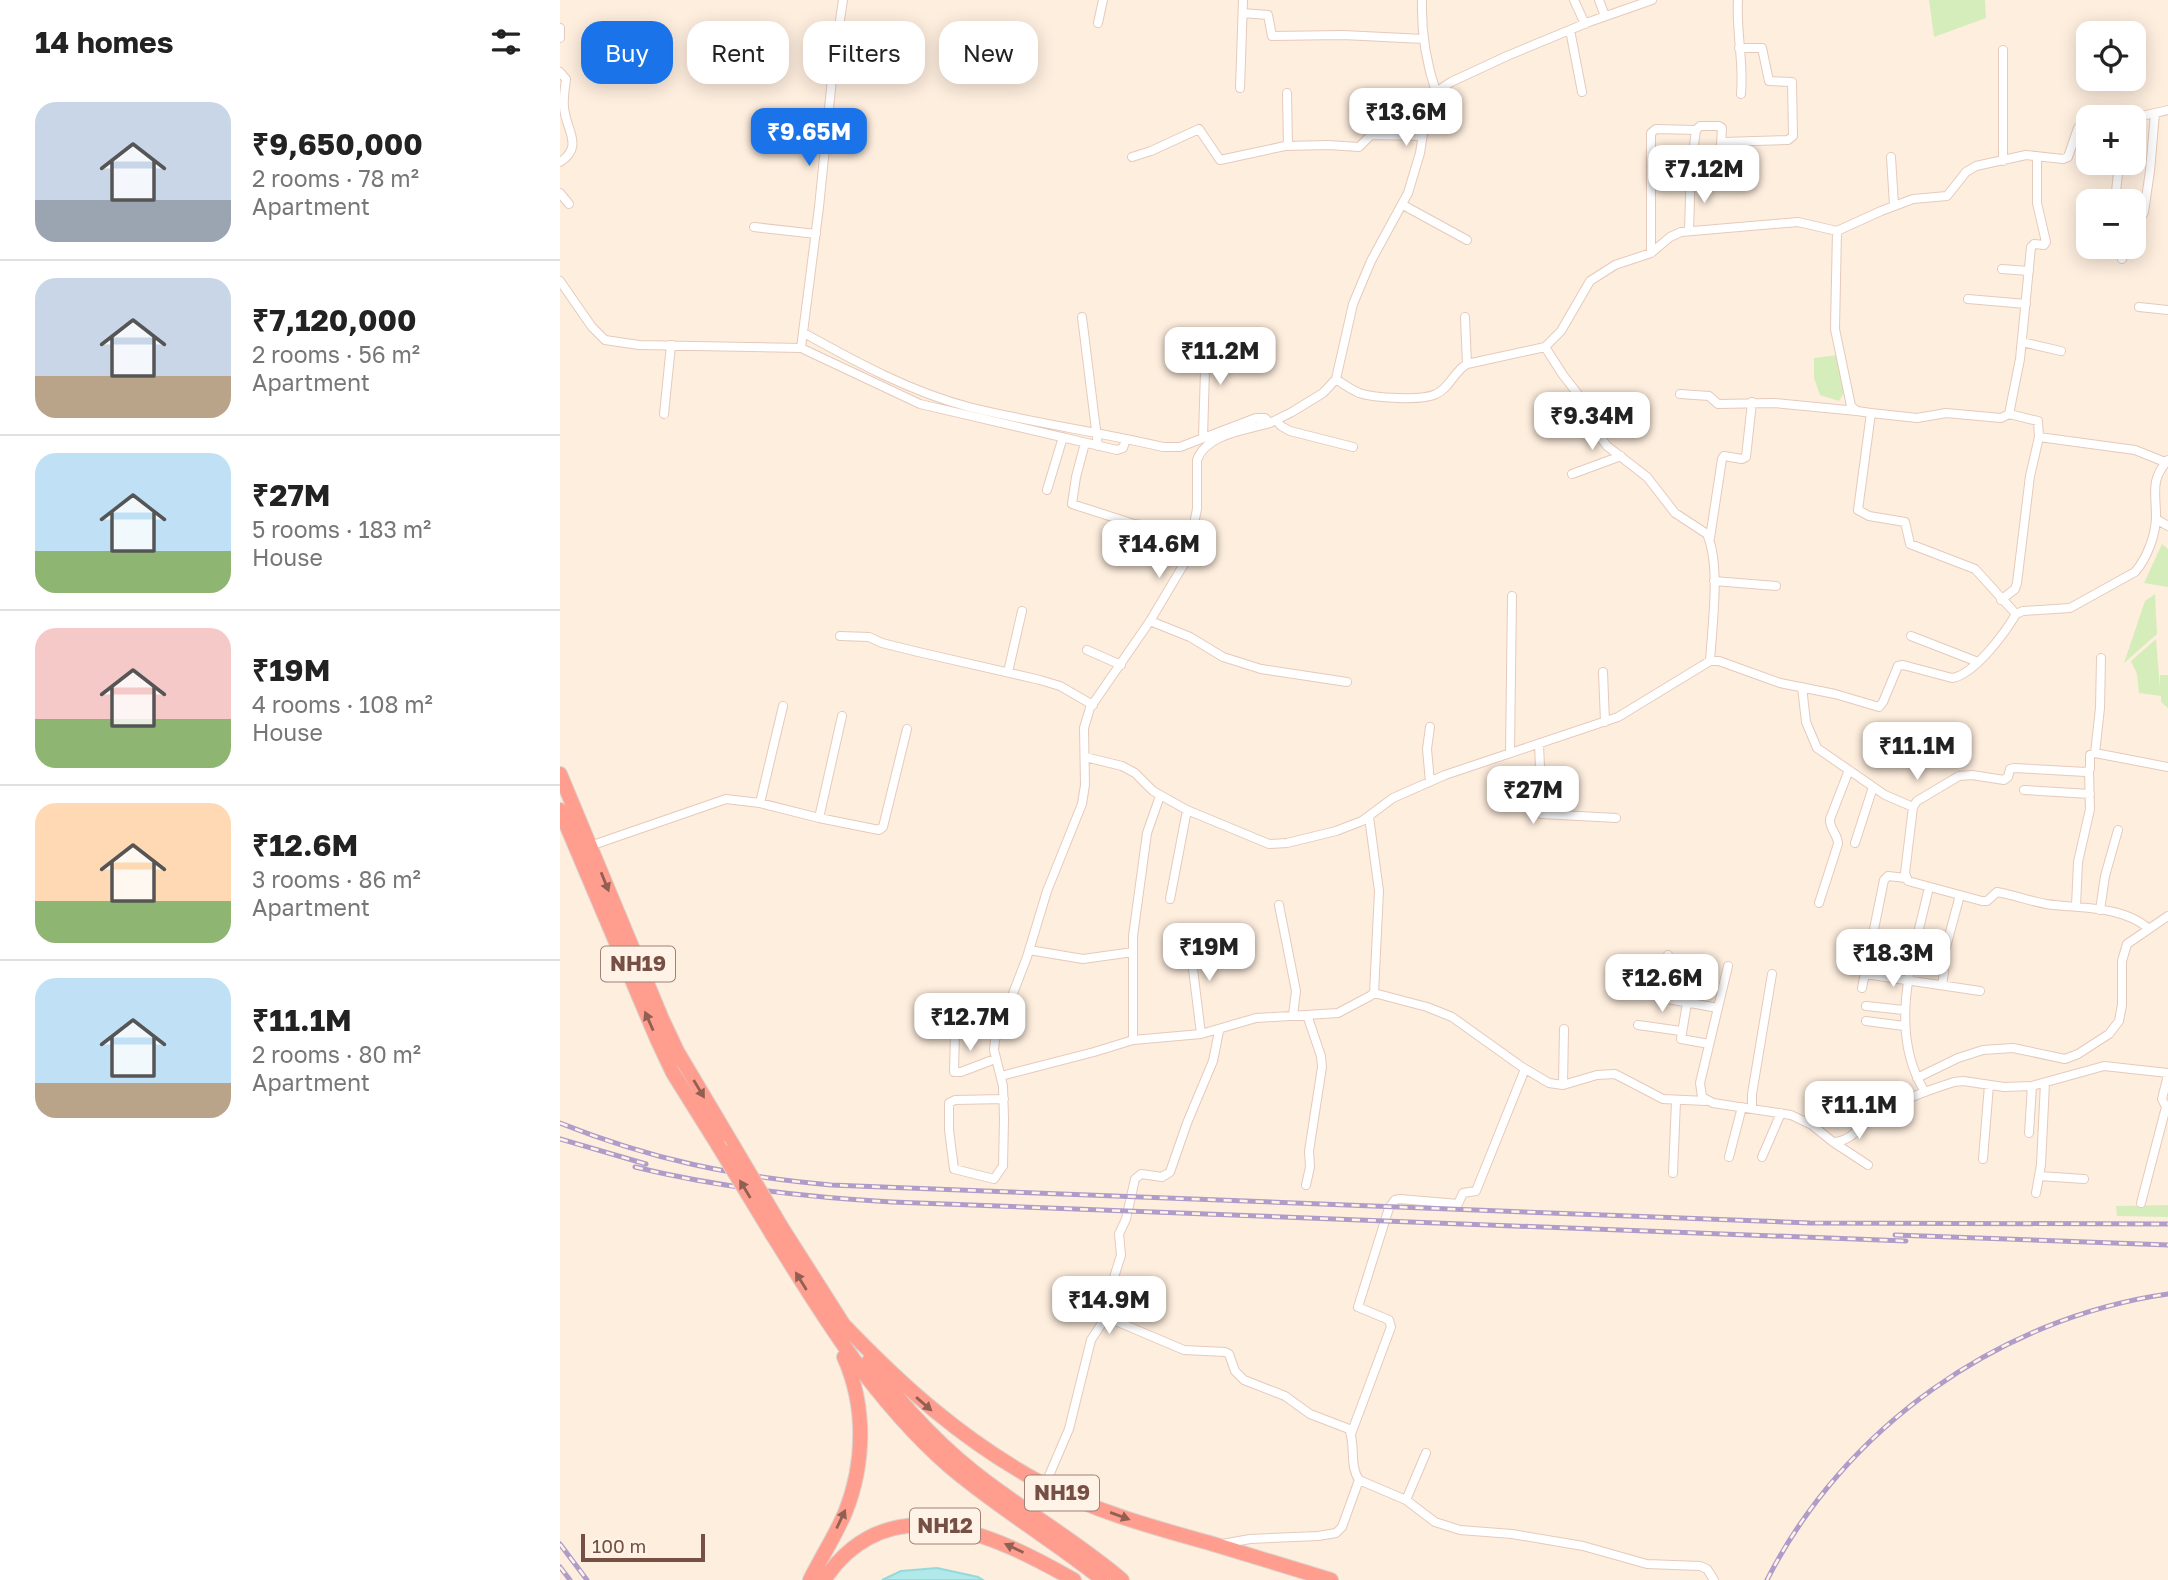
<!DOCTYPE html>
<html lang="en">
<head>
<meta charset="utf-8">
<style>
	:root { --surface:#fff; --page:#f2f2f2; --text:#222; --muted:#767676; --line:#e0e0e0; --accent:#1a73e8 }
	body { margin:0; font-family:"Golos Text",sans-serif; background:var(--page); color:var(--text); height:100vh; display:flex; flex-direction:column; font-size:26px; white-space:nowrap }
	* { box-sizing:border-box; margin:0 }
	p { font-size:23px; color:var(--muted) }
	.icon { flex:none; width:38px; height:38px; fill:none; stroke:currentColor; stroke-width:2; stroke-linecap:round; stroke-linejoin:round }
	.map { position:relative; flex:1; overflow:hidden }
	.panel { display:flex; flex-direction:column; background:var(--surface); width:560px }
	.panel>* { flex:none }
	.banner { position:absolute; left:21px; top:21px; width:665px; height:63px; display:flex; gap:14px }
	.buttons { position:absolute; left:1516px; top:21px; display:grid; gap:14px }
	.buttons a { display:grid; place-items:center; width:70px; height:70px; border-radius:14px; background:var(--surface); box-shadow:0 4px 18px #0003; font-size:35px }
	.scale { position:absolute; left:21px; bottom:18px; width:124px; box-sizing:border-box; padding-left:7px; border:4px solid #765044; border-top:0; font-size:19px; line-height:24px; white-space:nowrap; color:#765044; -webkit-text-stroke:5px #fff2e6; paint-order:stroke }
	.price { position:absolute; translate:-50% -60px; padding:0 16px; border-radius:14px; background:#fff; color:#222; font-size:23px; line-height:46px; filter:drop-shadow(0 2px 4px #0008) }
	.price::after { content:''; position:absolute; left:50%; top:42px; width:21px; height:16px; margin-left:-10px; background:inherit; clip-path:polygon(0 0,100% 0,50% 100%) }
	.price.selected { background:var(--accent); color:#fff }
	ul { padding:0; list-style:none }
	li { display:flex; align-items:center; gap:21px; height:175px; padding:0 35px }
	li+li { border-top:2px solid var(--line) }
	li span { display:grid; place-items:center; flex:none; width:196px; height:140px; border-radius:21px; color:#555 }
	li>.icon { margin-inline-start:auto }
	span .icon { width:84px; height:84px; fill:#fffc; stroke-width:1 }
	li b { font-size:30px }
	h2 { display:flex; justify-content:space-between; align-items:center; height:84px; padding:0 35px; font-size:30px }
	.tag { padding:0 24px; border-radius:21px; background:var(--surface); box-shadow:0 4px 18px #0003; font-size:24px; line-height:63px }
	.tag.selected { background:var(--accent); color:#fff }
	main { display:flex; flex:1; min-height:0 }
	.map>svg:first-child { display:block }
</style>
</head>
<body>
<main>
<section class="panel">
<h2>14 homes<svg class="icon" aria-label="filters" viewBox="0 0 24 24"><path d="M4 7h16M4 17h16"/><circle cx="9" cy="7" r="2"/><circle cx="15" cy="17" r="2"/></svg></h2>
<ul>
<li><span style="background:linear-gradient(#c9d6e8 70%,#9aa5b1 0)"><svg class="icon" aria-label="home" viewBox="0 0 24 24"><path d="M3 11l9-7 9 7M6 9v11h12V9"/></svg></span><div><b>₹9,650,000</b><p>2 rooms · 78 m²</p><p>Apartment</p></div></li>
<li><span style="background:linear-gradient(#c9d6e8 70%,#b9a48a 0)"><svg class="icon" aria-label="home" viewBox="0 0 24 24"><path d="M3 11l9-7 9 7M6 9v11h12V9"/></svg></span><div><b>₹7,120,000</b><p>2 rooms · 56 m²</p><p>Apartment</p></div></li>
<li><span style="background:linear-gradient(#bfe0f5 70%,#8fb573 0)"><svg class="icon" aria-label="home" viewBox="0 0 24 24"><path d="M3 11l9-7 9 7M6 9v11h12V9"/></svg></span><div><b>₹27M</b><p>5 rooms · 183 m²</p><p>House</p></div></li>
<li><span style="background:linear-gradient(#f6c9c9 65%,#8fb573 0)"><svg class="icon" aria-label="home" viewBox="0 0 24 24"><path d="M3 11l9-7 9 7M6 9v11h12V9"/></svg></span><div><b>₹19M</b><p>4 rooms · 108 m²</p><p>House</p></div></li>
<li><span style="background:linear-gradient(#ffd9b3 70%,#8fb573 0)"><svg class="icon" aria-label="home" viewBox="0 0 24 24"><path d="M3 11l9-7 9 7M6 9v11h12V9"/></svg></span><div><b>₹12.6M</b><p>3 rooms · 86 m²</p><p>Apartment</p></div></li>
<li><span style="background:linear-gradient(#bfe0f5 75%,#b9a48a 0)"><svg class="icon" aria-label="home" viewBox="0 0 24 24"><path d="M3 11l9-7 9 7M6 9v11h12V9"/></svg></span><div><b>₹11.1M</b><p>2 rooms · 80 m²</p><p>Apartment</p></div></li>
</ul>
</section>
<div class="map">
<svg width="1608" height="1580" viewBox="0 0 1608 1580">
	<rect width="100%" height="100%" fill="#feeede"/>
	<path fill="#d5edbb" d="M 1369,0 L 1425,0 L 1426,18 L 1374,37 Z
		M 1278,355 L 1285,391 L 1279,401 L 1260,395 L 1254,378 L 1254,358 Z
		M 1602,544 L 1608,549 L 1608,587 L 1584,583 Z
		M 1595,594 L 1597,634 L 1564,663 L 1585,601 Z
		M 1596,639 L 1600,689 L 1600,675 L 1608,675 L 1608,708 L 1601,702 L 1601,696 L 1579,693 L 1577,674 L 1571,661 Z
		M 1608,1205 L 1608,1217 L 1557,1216 L 1556,1206 Z"/>
	<path fill="#b1e8e9" stroke="#96d9dc" stroke-width="2" d="M 377,1568 L 418,1577 L 423,1580 L 322,1580 L 341,1571 Z"/>
	<g fill="none" stroke-linecap="round" stroke-linejoin="round">
		<g stroke="#e5cabc" stroke-width="10">
			<path id="street" d="M 862,0 C 861,32 866,62 876,92
				M 1014,0 L 1025,24
				M 1039,0 L 1045,16
				M 1178,0 C 1176,32 1184,62 1181,94
				M 683,13 L 708,15 L 712,36 L 783,35 L 864,39
				M 538,23 L 543,0
				M 0,28 L 0,38
				M 1010,30 L 1022,92
				M 0,72 L 6,79 C 5,88 3,98 4,107 C 5,129 25,146 0,162
				M 680,88 L 683,0
				M 727,93 L 728,146
				M 1573,118 L 1608,110
				M 1162,142 L 1228,140 L 1233,136 L 1232,82 L 1209,81 L 1202,48 L 1179,48
				M 572,157 L 591,151 L 639,129 L 660,160 L 725,146 L 768,145 L 799,147 L 811,135 L 862,136
				M 1331,157 L 1334,205
				M 1443,161 L 1443,50
				M 0,193 L 9,204
				M 1555,201 L 1559,163
				M 843,205 L 907,240
				M 1573,215 L 1582,216 L 1584,212 L 1590,171 L 1595,113
				M 194,227 L 256,234
				M 1129,231 L 1131,168 L 1136,130 L 1140,126 L 1159,126 L 1162,128 L 1159,176
				M 1277,231 L 1275,329 L 1291,406 L 1297,411 L 1311,413 L 1298,510 L 1309,516 L 1345,522 L 1350,544 L 1415,569 L 1456,614
				M 1091,253 L 1091,133 L 1096,129 L 1136,130
				M 1562,259 L 1563,247
				M 1442,269 L 1469,271
				M 0,281 L 32,327 L 45,340 L 79,345 L 241,348 L 259,207 L 274,59 L 283,0
				M 1408,299 L 1466,304
				M 1579,307 L 1608,310
				M 522,317 L 538,446
				M 905,317 L 907,364
				M 244,333 C 296,362 351,392 409,407 C 473,423 539,432 603,447 L 620,447 L 696,418 L 705,418 L 710,423 C 686,430 646,434 637,460 L 637,509 L 627,559 L 590,621 L 530,708 L 524,728 L 525,785 L 522,804 L 487,891 L 467,957 L 435,1040 L 434,1050 L 443,1086 L 444,1119 L 443,1166 L 434,1179 L 394,1169 L 389,1130 L 389,1103 L 395,1100 L 444,1099
				M 1462,342 L 1501,351
				M 985,347 L 1003,375 L 1027,406 L 1041,438 L 1047,446 L 1087,477 L 1115,513 L 1147,534 C 1161,565 1152,627 1150,661
				M 241,348 L 360,404 L 557,450 L 563,448 L 566,439
				M 776,379 C 783,384 790,389 799,393 C 814,398 862,401 876,394 C 890,388 894,371 907,364 L 985,347 L 1001,331 L 1030,281 L 1055,265 L 1091,253 L 1110,237 L 1121,232 L 1238,222 L 1277,231 L 1321,211 L 1353,199 L 1387,196 L 1406,172 L 1416,166 L 1466,155 L 1503,159 L 1508,157 L 1518,128 L 1528,121
				M 1120,394 L 1149,396 L 1158,404 L 1214,403 L 1297,411
				M 1311,413 L 1357,418 L 1386,413 L 1441,418 L 1449,414 L 1460,359 L 1471,247 L 1474,244 L 1484,245 L 1486,242 L 1477,203 L 1477,156
				M 104,414 L 111,345
				M 1449,414 L 1478,421 L 1479,437
				M 716,420 L 721,426 L 730,431 L 793,447
				M 710,423 L 732,412 L 763,393 L 776,379 L 793,304 L 811,261 L 848,193 L 860,153 L 865,121 L 876,92 L 891,82 L 947,56 L 1029,22 L 1092,0
				M 643,438 L 646,335
				M 525,443 L 516,477 L 512,504 L 574,524 L 634,532
				M 1012,474 L 1061,456
				M 487,490 L 503,437
				M 1596,519 L 1608,526
				M 1150,538 L 1162,459 L 1164,456 L 1182,459 L 1186,457 L 1192,402
				M 1154,581 L 1216,586
				M 1441,600 L 1455,589 L 1457,583 L 1470,476 L 1479,437 L 1575,450 L 1605,462
				M 590,621 L 630,637 L 663,657 L 701,669 L 787,682
				M 280,636 L 309,637 L 322,643 L 354,651 L 480,680 L 500,686 L 533,705
				M 1351,636 L 1418,662
				M 527,650 L 561,665
				M 448,672 L 462,611
				M 1043,672 L 1045,722
				M 1242,687 L 1246,722 L 1257,748 L 1325,795 L 1353,807
				M 979,744 L 982,814 L 1056,818
				M 950,752 L 952,596
				M 1535,753 L 1540,708 L 1541,658
				M 525,757 L 562,766 L 575,773 L 593,791 L 627,810 L 709,844 L 727,843 L 776,831 L 802,821 L 833,798 L 885,775 L 1058,717 L 1150,661 L 1159,661 L 1220,683 L 1275,694 L 1319,707 L 1323,702 L 1338,666 L 1343,665 L 1392,678 C 1414,675 1445,633 1456,614 L 1463,611 L 1510,608 L 1575,572 C 1587,558 1596,535 1596,516 C 1596,492 1590,480 1608,460
				M 870,782 L 867,749 L 870,727
				M 1464,790 L 1530,794
				M 200,803 L 223,706
				M 259,818 L 282,716
				M 1295,843 L 1313,787
				M 30,846 L 166,799 L 200,803 L 259,818 L 319,830 L 323,827 L 347,729
				M 610,899 L 627,810
				M 1259,903 L 1278,844 C 1278,834 1269,829 1270,819 L 1289,770
				M 719,905 L 736,991 L 733,1015
				M 1516,906 L 1518,862 L 1530,809 L 1529,771
				M 1540,910 L 1545,876 L 1558,830
				M 1588,928 C 1560,905 1521,909 1486,904 C 1470,901 1454,895 1437,892 L 1427,901 L 1422,901 L 1348,881 L 1345,873 L 1353,807 L 1357,801 L 1399,776 L 1412,775 L 1444,780 L 1448,777 L 1450,769 L 1454,768 L 1526,772 L 1530,769 L 1530,755 L 1535,753 L 1608,767
				M 630,945 L 641,1034
				M 469,950 L 523,959 L 573,952
				M 1108,955 L 1102,998 L 1158,1008
				M 1168,966 L 1140,1083 L 1142,1097 L 1153,1103 L 1231,1115 L 1252,1125 L 1273,1142 C 1289,1142 1298,1129 1310,1120 C 1334,1102 1366,1091 1394,1082 L 1403,1081 L 1444,1087 L 1472,1086 L 1544,1066 L 1608,1073
				M 1305,974 L 1420,991
				M 1382,985 L 1384,972 L 1382,962 L 1400,895
				M 1302,988 L 1324,880 L 1328,876 L 1346,878
				M 814,993 L 867,1007 L 892,1017 L 962,1067 L 989,1083 L 1003,1085 L 1037,1075 L 1055,1074 L 1103,1099 L 1146,1101
				M 1127,1003 L 1121,1039 L 1149,1044
				M 1306,1006 L 1344,1010
				M 1306,1021 L 1344,1026
				M 1078,1025 L 1121,1031
				M 395,1033 L 394,1072 L 401,1072 L 435,1059
				M 573,1040 L 573,936 L 587,833 L 600,796
				M 441,1076 L 534,1052 L 573,1040 L 641,1034 L 696,1018 L 778,1013 L 810,996 L 814,993 L 819,891 L 809,817
				M 1357,1078 L 1398,1058 L 1423,1050 L 1453,1048 L 1505,1059 L 1518,1054 L 1549,1034 L 1559,1021 L 1562,1005 L 1562,961 L 1567,944 L 1608,916
				M 1003,1085 L 1004,1029
				M 1365,1092 C 1326,1029 1354,955 1369,887
				M 1192,1108 L 1192,1094 L 1212,974
				M 1469,1133 L 1472,1086
				M 1273,1142 L 1308,1165
				M 1169,1157 L 1182,1107
				M 1202,1157 L 1221,1113
				M 1423,1159 L 1429,1085
				M 1113,1173 L 1116,1101
				M 1479,1176 L 1524,1179
				M 746,1185 L 750,1167 L 749,1151 L 762,1067 L 761,1056 L 747,1015
				M 1476,1193 L 1481,1165 L 1485,1083
				M 1581,1203 L 1606,1107 L 1602,1099 L 1608,1075
				M 546,1317 L 624,1350 L 665,1352 L 669,1354 L 675,1371 L 684,1380 L 725,1396 L 750,1414 L 789,1429 C 796,1446 789,1465 799,1480 L 846,1500 L 875,1522 L 900,1530 L 952,1534 L 1023,1546 L 1087,1564 L 1140,1566 L 1147,1569 L 1154,1580
				M 791,1434 L 831,1327 L 829,1320 L 798,1307 L 829,1208 L 835,1200 L 840,1199 L 898,1204 L 903,1193 L 916,1191 L 965,1069
				M 485,1485 L 509,1429 L 531,1340 L 546,1317 L 547,1300 L 561,1255 L 559,1234 L 566,1219 L 575,1179 L 581,1174 L 602,1177 L 610,1172 L 627,1123 L 653,1061 L 659,1031
				M 846,1500 L 866,1453
				M 662,1544 L 690,1539 L 758,1536 L 776,1533 L 782,1527 L 799,1480"/>
		</g>
		<g stroke="#dbd2ce" stroke-width="16">
			<path id="highway" d="M 0,774 L 102,1019 L 117,1051 L 174,1147
				M 0,810 L 97,1039 L 113,1073 L 158,1145
				M 222,1228 L 285,1327
				M 212,1234 C 264,1318 314,1400 389,1466 C 437,1507 493,1540 543,1580
				M 280,1321 C 342,1386 403,1441 483,1484 C 536,1512 596,1528 653,1544 C 693,1556 732,1568 771,1580
				M 309,1361 C 343,1407 382,1449 428,1483 C 472,1516 520,1544 562,1580
				M 250,1580 C 261,1558 275,1536 285,1513 C 305,1463 306,1406 284,1357
				M 264,1580 C 329,1483 435,1535 514,1580"/>
		</g>
		<use href="#street" stroke="#fff" stroke-width="8"/>
		<use href="#highway" stroke="#ff9e8e" stroke-width="14"/>
		<g stroke="#af9cc8" stroke-width="5">
			<path id="rail" d="M 0,1123 C 93,1160 172,1176 271,1185 L 1250,1223 L 1608,1224
				M 0,1139 L 86,1164
				M 75,1167 C 160,1188 245,1197 332,1202 L 1346,1241
				M 1335,1235 L 1608,1245
				M 0,1544 L 27,1580
				M 0,1567 L 10,1580
				M 1207,1580 C 1284,1428 1439,1318 1608,1294"/>
		</g>
		<use href="#rail" stroke="#fff2e6" stroke-width="2.5" stroke-dasharray="8" stroke-linecap="butt"/>
		<g stroke="#dbd2ce" stroke-width="16" stroke-linecap="butt">
			<path id="highway-bridge" d="M 158,1145 L 212,1234
				M 174,1147 L 222,1228"/>
		</g>
		<use href="#highway-bridge" stroke="#ff9e8e" stroke-width="14"/>
	</g>
	<defs><path id="oneway-solid" d="M-6-.8H1V-3.2L6.5 0L1 3.2V.8H-6Z" transform="scale(1.75)"/></defs>
	<g fill="#916053">
		<use href="#oneway-solid" transform="translate(45 882) rotate(68)"/>
		<use href="#oneway-solid" transform="translate(89 1021) rotate(-114)"/>
		<use href="#oneway-solid" transform="translate(139 1089) rotate(59)"/>
		<use href="#oneway-solid" transform="translate(185 1189) rotate(-121)"/>
		<use href="#oneway-solid" transform="translate(241 1281) rotate(-122)"/>
		<use href="#oneway-solid" transform="translate(364 1404) rotate(41)"/>
		<use href="#oneway-solid" transform="translate(560 1516) rotate(20)"/>
		<use href="#oneway-solid" transform="translate(281 1519) rotate(-65)"/>
		<use href="#oneway-solid" transform="translate(454 1548) rotate(-155)"/>
	</g>
	<g text-anchor="middle" stroke-width="7" stroke-linejoin="round" paint-order="stroke">
		<g fill="#fff2e6" stroke="#9f8175" stroke-width="2">
			<rect x="41" y="946.5" width="74" height="35" rx="5"/>
			<rect x="465" y="1475.5" width="74" height="35" rx="5"/>
			<rect x="350" y="1508.5" width="70" height="35" rx="5"/>
		</g>
		<g font-size="21" font-weight="bold" fill="#765044">
			<text x="78" y="971">NH19</text>
			<text x="502" y="1500">NH19</text>
			<text x="385" y="1533">NH12</text>
		</g>
	</g>
</svg>
<div class="buttons">
<a><svg class="icon" aria-label="locate" viewBox="0 0 24 24"><circle cx="12" cy="12" r="6"/><path d="M12 2v4M12 18v4M2 12h4M18 12h4"/></svg></a>
<a>+</a>
<a>−</a>
</div>
<div class="scale">100 m</div>
<b class="price" style="left:846px;top:148px">₹13.6M</b>
<b class="price selected" style="left:249px;top:168px">₹9.65M</b>
<b class="price" style="left:1144px;top:205px">₹7.12M</b>
<b class="price" style="left:660px;top:387px">₹11.2M</b>
<b class="price" style="left:1032px;top:452px">₹9.34M</b>
<b class="price" style="left:599px;top:580px">₹14.6M</b>
<b class="price" style="left:1357px;top:782px">₹11.1M</b>
<b class="price" style="left:973px;top:826px">₹27M</b>
<b class="price" style="left:649px;top:983px">₹19M</b>
<b class="price" style="left:1333px;top:989px">₹18.3M</b>
<b class="price" style="left:1102px;top:1014px">₹12.6M</b>
<b class="price" style="left:410px;top:1053px">₹12.7M</b>
<b class="price" style="left:1299px;top:1141px">₹11.1M</b>
<b class="price" style="left:549px;top:1336px">₹14.9M</b>
<div class="banner">
<a class="tag selected">Buy</a>
<a class="tag">Rent</a>
<a class="tag">Filters</a>
<a class="tag">New</a>
</div>
</div>
</main>
</body>
</html>
